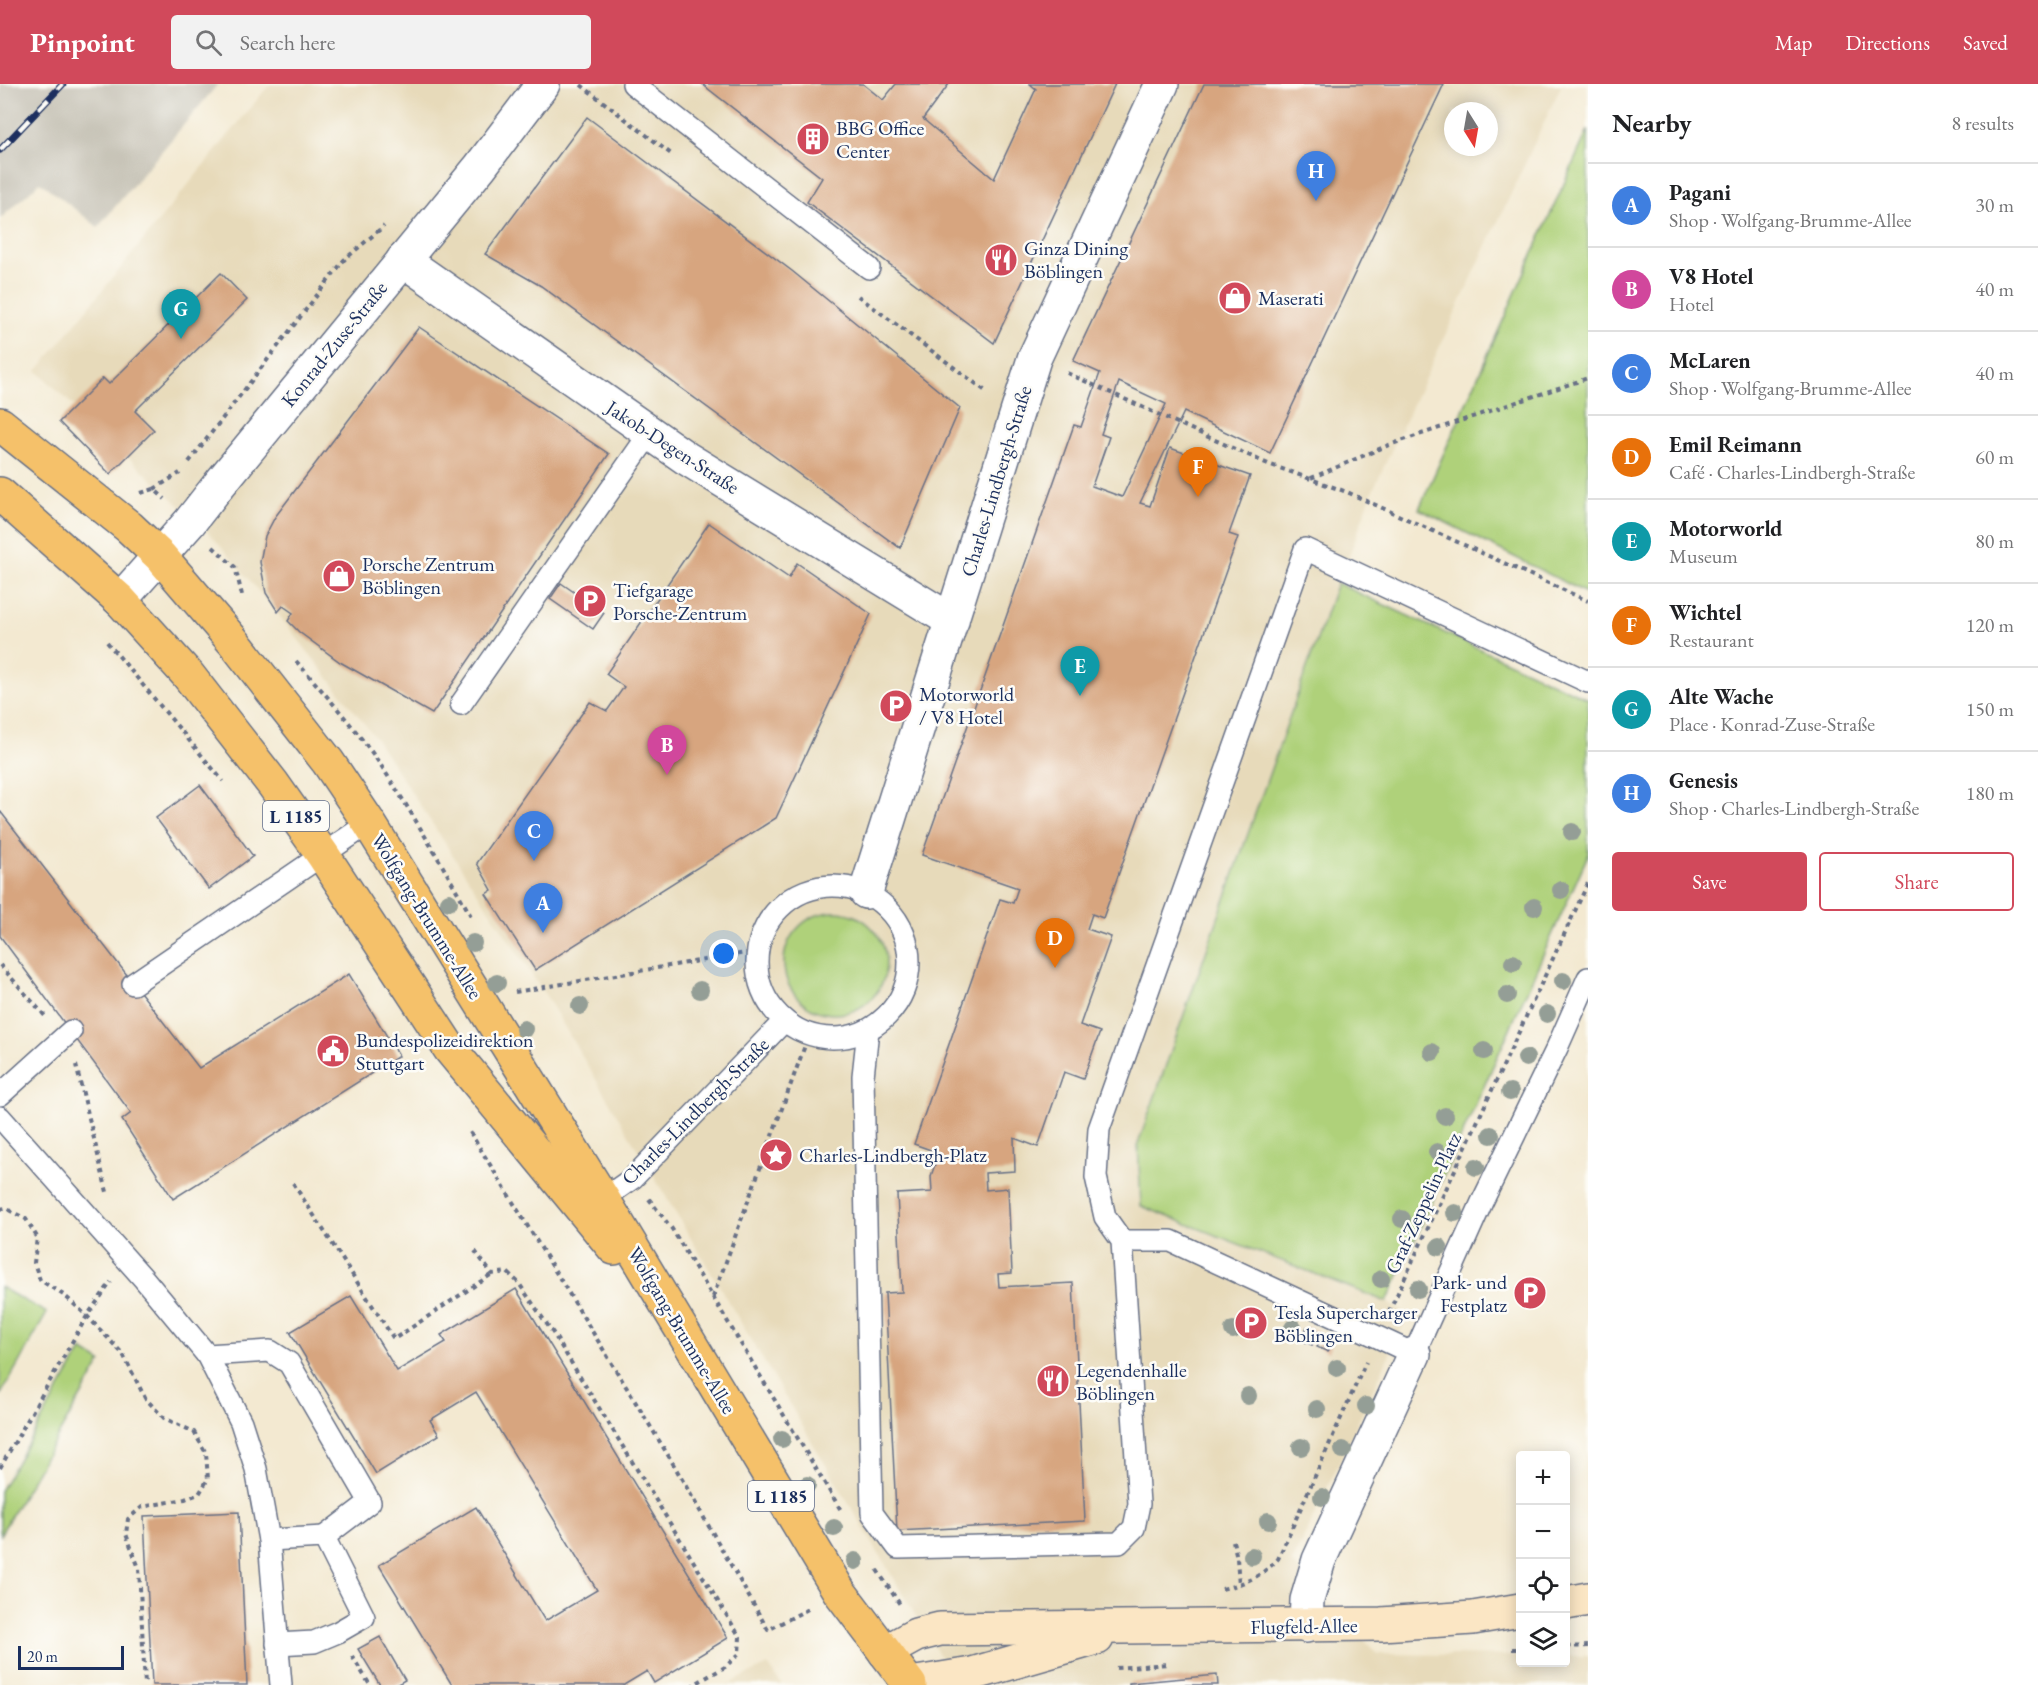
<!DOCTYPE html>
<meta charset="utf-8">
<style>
:root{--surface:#fff;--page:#f2f2f2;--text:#202124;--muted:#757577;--line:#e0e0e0;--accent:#d1495b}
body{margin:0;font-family:"EB Garamond",serif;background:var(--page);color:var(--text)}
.controls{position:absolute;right:18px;bottom:18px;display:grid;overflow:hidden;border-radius:6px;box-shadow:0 3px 15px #0003}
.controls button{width:54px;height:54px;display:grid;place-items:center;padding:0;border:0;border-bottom:2px solid var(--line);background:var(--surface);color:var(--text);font:30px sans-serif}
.compass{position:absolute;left:1444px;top:18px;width:54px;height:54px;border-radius:50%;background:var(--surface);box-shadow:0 3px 15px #0003;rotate:169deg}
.scale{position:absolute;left:18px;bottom:15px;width:106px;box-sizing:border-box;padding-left:6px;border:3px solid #1b2f5e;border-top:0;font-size:16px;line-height:21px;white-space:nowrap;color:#1b2f5e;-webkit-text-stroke:4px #fdfcf7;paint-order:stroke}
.you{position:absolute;left:724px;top:870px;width:21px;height:21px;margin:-15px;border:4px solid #fff;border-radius:50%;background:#1a73e8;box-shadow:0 0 0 9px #1a73e833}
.badge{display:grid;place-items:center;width:39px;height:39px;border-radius:50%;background:var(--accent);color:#fff;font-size:20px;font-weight:700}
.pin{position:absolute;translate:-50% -50px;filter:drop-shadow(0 2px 3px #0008)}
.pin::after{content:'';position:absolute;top:32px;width:21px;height:18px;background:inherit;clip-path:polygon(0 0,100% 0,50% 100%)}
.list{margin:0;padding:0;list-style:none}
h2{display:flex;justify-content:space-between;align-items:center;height:78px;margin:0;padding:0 24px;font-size:26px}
h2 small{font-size:20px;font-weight:400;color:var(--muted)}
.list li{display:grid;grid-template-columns:39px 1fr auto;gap:18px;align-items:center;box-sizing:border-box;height:84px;padding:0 24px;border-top:2px solid var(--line)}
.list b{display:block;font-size:22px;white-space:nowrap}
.list p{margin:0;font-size:20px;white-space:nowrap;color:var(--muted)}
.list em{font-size:20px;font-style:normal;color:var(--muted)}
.actions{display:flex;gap:12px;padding:18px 24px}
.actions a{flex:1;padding:14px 0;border:2px solid var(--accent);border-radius:6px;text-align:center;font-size:21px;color:var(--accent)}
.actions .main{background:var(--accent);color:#fff}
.icon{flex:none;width:33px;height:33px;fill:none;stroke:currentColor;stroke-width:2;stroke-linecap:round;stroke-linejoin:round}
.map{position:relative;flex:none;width:1588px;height:1601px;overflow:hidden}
header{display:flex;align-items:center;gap:36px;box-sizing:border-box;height:84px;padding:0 30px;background:var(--accent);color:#fff}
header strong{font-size:28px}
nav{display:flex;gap:33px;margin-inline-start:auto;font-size:21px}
.search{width:420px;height:54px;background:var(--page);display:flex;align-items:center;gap:15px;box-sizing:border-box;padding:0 21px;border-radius:6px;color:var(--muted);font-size:22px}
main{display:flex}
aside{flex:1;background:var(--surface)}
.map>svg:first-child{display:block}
</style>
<header>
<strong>Pinpoint</strong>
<div class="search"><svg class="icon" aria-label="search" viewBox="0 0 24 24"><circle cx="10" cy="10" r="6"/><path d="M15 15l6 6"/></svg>Search here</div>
<nav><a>Map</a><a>Directions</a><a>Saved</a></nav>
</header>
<main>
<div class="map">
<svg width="1588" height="1601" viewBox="0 0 1588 1601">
<rect width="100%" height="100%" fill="#fdfcf7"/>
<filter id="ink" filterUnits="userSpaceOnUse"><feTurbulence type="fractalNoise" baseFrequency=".0167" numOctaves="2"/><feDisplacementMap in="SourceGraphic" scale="12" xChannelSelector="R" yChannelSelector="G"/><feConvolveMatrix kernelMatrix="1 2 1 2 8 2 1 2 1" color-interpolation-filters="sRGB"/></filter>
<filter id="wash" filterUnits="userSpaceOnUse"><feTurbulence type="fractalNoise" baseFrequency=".008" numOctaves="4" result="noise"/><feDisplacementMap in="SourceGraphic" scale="24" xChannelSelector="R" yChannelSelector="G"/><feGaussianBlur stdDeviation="1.35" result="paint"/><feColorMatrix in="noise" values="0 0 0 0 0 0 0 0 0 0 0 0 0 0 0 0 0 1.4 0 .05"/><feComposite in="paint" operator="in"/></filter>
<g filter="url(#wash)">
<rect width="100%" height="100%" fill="#f3e9d1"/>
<g fill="#e7daba" fill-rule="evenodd">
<path d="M 270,0 L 1562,0 L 1372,408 L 1138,1060 L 1141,1122 L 1387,1218 L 1408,1231 L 1292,1479 L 1378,1570 L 1520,1572 L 1520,1578 L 1566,1578 L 1566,1572 L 1588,1572 L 1588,1601 L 957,1601 L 548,915 L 375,653 L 279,531 L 211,451 L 37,287 ZM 1453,27 L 1489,27 L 1489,63 L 1453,63 Z"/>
<path d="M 768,1581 L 782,1601 L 726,1601 Z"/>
</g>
<path fill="#c8c4b8" d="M 0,0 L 218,0 L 98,143 L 40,98 L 0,135 Z"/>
<g fill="#afd17a" stroke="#65806c" stroke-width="1.5">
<path d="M 1588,46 L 1588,510 L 1419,425 Z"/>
<path d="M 1337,499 L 1588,615 L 1588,771 L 1387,1218 L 1141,1122 L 1138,1060 Z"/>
<circle cx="835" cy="879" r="51"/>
<path d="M 0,1203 L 47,1229 L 0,1312 Z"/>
<path d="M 82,1266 L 101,1278 L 0,1451 L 0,1407 Z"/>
</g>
<g id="blocks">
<g fill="#d7a57f" fill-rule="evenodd">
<path d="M 702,0 L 863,0 L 883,16 L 896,0 L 949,0 L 923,35 L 994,95 L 1036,5 L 1030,0 L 1115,0 L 994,259 L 807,118 L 822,94 Z"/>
<path d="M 1204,0 L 1444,0 L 1270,369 L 1184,328 L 1140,419 L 1150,422 L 1170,364 L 1250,392 L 1229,450 L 1238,453 L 1103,834 L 1092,830 L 1087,845 L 1111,853 L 1080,941 L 1100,948 L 1083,995 L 1064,988 L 1038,1063 L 1014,1054 L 1015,1087 L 985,1089 L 986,1106 L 1008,1104 L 1012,1189 L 998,1190 L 999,1203 L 1073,1199 L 1085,1437 L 897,1447 L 885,1209 L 902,1208 L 897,1110 L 932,1108 L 931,1092 L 939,1069 L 914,1060 L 1000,815 L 1013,819 L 1018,804 L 922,771 L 1074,341 L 1081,343 L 1100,289 L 1073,277 ZM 1119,298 L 1166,320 L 1122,413 L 1092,402 L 1109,353 L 1101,350 Z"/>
<path d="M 587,33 L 792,187 L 960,324 L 900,464 L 541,202 L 485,170 Z"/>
<path d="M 221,189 L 247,216 L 135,327 L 154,346 L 110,390 L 59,338 L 103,294 L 109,300 Z"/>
<path d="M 419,243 L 609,370 L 432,630 L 340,578 L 299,548 L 288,537 L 293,529 L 283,522 L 278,528 L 266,509 L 260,478 L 265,452 L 275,433 Z"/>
<path d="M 709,439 L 789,494 L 797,479 L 871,530 L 776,734 L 535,886 L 486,810 L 492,806 L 477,779 L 590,618 L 607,627 L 624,603 L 606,590 Z"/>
<path d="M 561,499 L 604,529 L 593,545 L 550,515 Z"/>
<path d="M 200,701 L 253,772 L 209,805 L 156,734 Z"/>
<path d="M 0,727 L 199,984 L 349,890 L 399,972 L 173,1115 L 122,1036 L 131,1029 L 0,852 Z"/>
<path d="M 516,1205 L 728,1554 L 654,1599 L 647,1587 L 624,1601 L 452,1601 L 379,1481 L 476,1423 L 545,1537 L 597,1506 L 476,1308 L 430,1336 L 439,1351 L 376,1390 L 290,1248 L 351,1212 L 397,1287 L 446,1258 L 441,1251 Z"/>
<path d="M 1307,1243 L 1318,1247 L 1312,1261 L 1301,1256 Z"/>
<path d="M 1323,1250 L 1333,1255 L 1328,1268 L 1317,1263 Z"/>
<path d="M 239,1428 L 247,1601 L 152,1601 L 144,1432 Z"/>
<path d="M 380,1553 L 405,1596 L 396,1601 L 380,1601 L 358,1565 Z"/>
<path d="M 1217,1591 L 1218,1601 L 1129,1601 L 1129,1599 Z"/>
</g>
</g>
</g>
<g filter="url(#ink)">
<use href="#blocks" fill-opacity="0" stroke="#677086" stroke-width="1.5"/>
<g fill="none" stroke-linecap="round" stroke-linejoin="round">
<g stroke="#677086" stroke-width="24">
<g id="service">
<path d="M 633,0 L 869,184"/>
<path d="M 461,620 L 650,349"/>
<circle cx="833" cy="878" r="76"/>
<path d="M 133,900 L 369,739"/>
<path d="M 868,946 L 863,992 L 872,1429 L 898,1464 L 1119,1459 L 1134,1444 L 1139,1420 L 1122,1157 L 1105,1133 L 1096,1093 L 1099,1045 L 1305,465 L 1588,598"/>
<path d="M 0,1011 L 71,947"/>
<path d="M 0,1033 L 144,1195 L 207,1271 L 241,1338 L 256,1385 L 269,1456 L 281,1601"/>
<path d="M 603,1115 L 633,1094 L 784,937"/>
<path d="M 1122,1157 L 1171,1157 L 1414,1270 L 1482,1118 L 1557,964 L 1588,894"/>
<path d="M 207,1271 L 270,1267 L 289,1279 L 370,1418 L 324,1453"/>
<path d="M 269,1456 L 324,1453 L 364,1533 L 338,1548 L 314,1558 L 277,1560"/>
</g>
</g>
<g stroke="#677086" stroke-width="36">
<g id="minor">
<path d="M 403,176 L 686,374 L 952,537"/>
<path d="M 866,808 L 1034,275 L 1162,0"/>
<path d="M 1306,1542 L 1307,1516 L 1319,1476 L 1414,1270"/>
</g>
</g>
<g stroke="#677086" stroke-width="36">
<path id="tertiary" d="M 120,516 L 189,439 L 218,402 L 480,83 L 543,0"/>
</g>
<g stroke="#677086" stroke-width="36">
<g id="secondary">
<path d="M 1566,1519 L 1588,1515"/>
<path d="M 885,1568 L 916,1551 L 940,1545 L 1381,1540 L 1473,1534 L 1520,1526"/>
<path d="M 910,1600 L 972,1590 L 1097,1554"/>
</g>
</g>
<g stroke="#677086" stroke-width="36">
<g id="primary">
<path d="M 0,340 L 129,443 L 160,472 L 233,557 L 328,678 L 369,739 L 603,1115 L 839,1507 L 910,1601"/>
<path d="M 0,410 L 120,516 L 188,591 L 273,700 L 323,771 L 450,965 L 614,1164"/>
</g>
</g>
<g stroke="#677086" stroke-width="4" stroke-dasharray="4.5 4.5" stroke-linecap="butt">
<path d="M 581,1 L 671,70"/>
<path d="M 858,212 L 987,308"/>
<path d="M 1067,289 L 1268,380 L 1347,408 L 1588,517"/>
<path d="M 189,378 L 344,176 L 384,142"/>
<path d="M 1311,394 L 1389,361 L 1588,294"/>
<path d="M 154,405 L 180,389"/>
<path d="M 141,409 L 154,405 L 165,415"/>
<path d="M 213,463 L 235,483 L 242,511"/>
<path d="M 107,558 L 223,697"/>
<path d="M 296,577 C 326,611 357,646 382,683 C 414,732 443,782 471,832"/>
<path d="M 0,881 L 45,932"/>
<path d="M 515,908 L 757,867"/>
<path d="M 76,981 L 107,1108"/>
<path d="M 470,1048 L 671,1376 L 768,1546 L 808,1525"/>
<path d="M 293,1099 L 394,1255 L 492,1190"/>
<path d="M 649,1115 L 672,1145 L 842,1428"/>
<path d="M 0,1125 L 5,1124 L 26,1135 L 37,1153 L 34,1179 L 40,1196 L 65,1212 L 87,1232 L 123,1270 L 145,1314 L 164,1334 L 194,1348 L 206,1369 L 208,1395 L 199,1410 L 185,1415 L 142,1423 L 128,1435 L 126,1450 L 139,1484 L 145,1601"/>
<path d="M 475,1167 L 492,1190 L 507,1188 L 518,1198 L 553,1249 L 740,1553 L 739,1570 L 725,1583 L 693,1601"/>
<path d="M 713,1213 L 807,956"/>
<path d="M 1389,1228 L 1588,799"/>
<path d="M 0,1384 L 87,1232 L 111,1198"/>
<path d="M 1233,1457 L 1237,1474 L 1239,1501"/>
<path d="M 877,1486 L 901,1522"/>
<path d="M 1222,1505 C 1244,1500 1262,1492 1278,1475 L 1366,1278"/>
<path d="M 1566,1563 L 1588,1562"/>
<path d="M 1512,1565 L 1520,1565"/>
<path d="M 352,1572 L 370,1601"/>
<path d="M 1116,1584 L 1168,1580"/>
</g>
<use href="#service" stroke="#fff" stroke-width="21"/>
<use href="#minor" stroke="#fff" stroke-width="33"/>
<use href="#tertiary" stroke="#fff" stroke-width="33"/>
<use href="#secondary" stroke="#fbe6c4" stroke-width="33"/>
<use href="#primary" stroke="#f5c16b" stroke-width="33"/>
<g stroke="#1b2f5e" stroke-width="7">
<path id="rail" d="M 0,66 L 63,0"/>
</g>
<use href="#rail" stroke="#fdfcf7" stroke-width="4.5" stroke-dasharray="14" stroke-linecap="butt"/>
</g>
<g fill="#949e96">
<circle cx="1572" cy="748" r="9"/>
<circle cx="1561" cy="806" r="9"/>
<circle cx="449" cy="818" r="9"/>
<circle cx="1534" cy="823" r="9"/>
<circle cx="473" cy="859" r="9"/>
<circle cx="1513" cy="879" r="9"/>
<circle cx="1563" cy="897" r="9"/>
<circle cx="497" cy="899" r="9"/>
<circle cx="700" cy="906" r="9"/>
<circle cx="1507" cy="911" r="9"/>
<circle cx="580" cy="922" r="9"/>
<circle cx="1547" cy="930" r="9"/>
<circle cx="524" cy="945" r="9"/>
<circle cx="1484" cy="967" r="9"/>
<circle cx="1432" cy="968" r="9"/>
<circle cx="1526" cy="974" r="9"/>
<circle cx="1510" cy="1008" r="9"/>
<circle cx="1445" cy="1032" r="9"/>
<circle cx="1491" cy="1051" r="9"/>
<circle cx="1437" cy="1068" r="9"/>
<circle cx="1476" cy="1083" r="9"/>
<circle cx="1455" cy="1129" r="9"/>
<circle cx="1402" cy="1135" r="9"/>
<circle cx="1439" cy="1163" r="9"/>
<circle cx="1381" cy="1195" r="9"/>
<circle cx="1418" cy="1205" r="9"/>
<circle cx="1293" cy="1244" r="9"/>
<circle cx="1233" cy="1246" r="9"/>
<circle cx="1337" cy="1284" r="9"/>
<circle cx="1248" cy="1312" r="9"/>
<circle cx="1366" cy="1322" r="9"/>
<circle cx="1317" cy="1325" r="9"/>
<circle cx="782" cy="1355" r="9"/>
<circle cx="1301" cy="1363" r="9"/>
<circle cx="1343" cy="1366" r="9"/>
<circle cx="807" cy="1401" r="9"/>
<circle cx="1322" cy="1413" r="9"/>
<circle cx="1268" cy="1437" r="9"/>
<circle cx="834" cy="1444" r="9"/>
<circle cx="1252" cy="1472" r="9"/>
<circle cx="855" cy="1477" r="9"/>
</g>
</g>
<defs>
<g id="building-disc" transform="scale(1.725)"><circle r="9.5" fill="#d1495b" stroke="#fdfcf7"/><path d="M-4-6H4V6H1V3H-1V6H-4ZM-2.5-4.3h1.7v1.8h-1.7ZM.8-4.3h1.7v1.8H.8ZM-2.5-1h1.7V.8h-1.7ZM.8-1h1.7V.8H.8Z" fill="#fff"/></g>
<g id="restaurant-disc" transform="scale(1.725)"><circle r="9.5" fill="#d1495b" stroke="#fdfcf7"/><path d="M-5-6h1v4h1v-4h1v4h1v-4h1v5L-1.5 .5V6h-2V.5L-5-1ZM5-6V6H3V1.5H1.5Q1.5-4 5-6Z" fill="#fff"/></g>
<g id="shop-disc" transform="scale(1.725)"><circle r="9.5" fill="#d1495b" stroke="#fdfcf7"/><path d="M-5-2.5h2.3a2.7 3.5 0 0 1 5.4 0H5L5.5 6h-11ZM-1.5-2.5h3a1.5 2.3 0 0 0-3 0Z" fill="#fff"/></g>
<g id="parking-disc" transform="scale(1.725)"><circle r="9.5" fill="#d1495b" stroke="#fdfcf7"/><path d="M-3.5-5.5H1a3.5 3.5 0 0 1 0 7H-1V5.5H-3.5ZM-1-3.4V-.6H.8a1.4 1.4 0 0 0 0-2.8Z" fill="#fff"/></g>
<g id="civic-disc" transform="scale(1.725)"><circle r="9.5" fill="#d1495b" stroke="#fdfcf7"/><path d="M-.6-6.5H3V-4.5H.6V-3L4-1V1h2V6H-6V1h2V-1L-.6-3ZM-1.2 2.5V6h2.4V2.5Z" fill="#fff"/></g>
<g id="sight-disc" transform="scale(1.725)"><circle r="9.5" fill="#d1495b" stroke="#fdfcf7"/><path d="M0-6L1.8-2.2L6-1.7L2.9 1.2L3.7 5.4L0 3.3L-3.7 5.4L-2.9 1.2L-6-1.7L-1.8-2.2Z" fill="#fff"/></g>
</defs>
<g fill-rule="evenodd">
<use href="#building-disc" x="813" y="55"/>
<use href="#restaurant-disc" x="1001" y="176"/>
<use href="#shop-disc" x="1235" y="214"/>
<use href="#shop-disc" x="339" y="492"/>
<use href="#parking-disc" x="590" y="517"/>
<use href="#parking-disc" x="896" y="622"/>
<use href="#civic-disc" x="333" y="967"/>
<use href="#sight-disc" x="776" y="1071"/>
<use href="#parking-disc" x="1530" y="1209"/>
<use href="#parking-disc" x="1251" y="1239"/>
<use href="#restaurant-disc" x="1053" y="1297"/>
</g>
<g text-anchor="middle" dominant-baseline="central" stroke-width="5" stroke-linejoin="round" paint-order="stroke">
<g fill="#fdfcf7" stroke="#5f6c8c" stroke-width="1.5">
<rect x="263" y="717" width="66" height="30" rx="4.5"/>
<rect x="748" y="1397" width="66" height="30" rx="4.5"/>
</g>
<g font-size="18" font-weight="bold" fill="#1b2f5e">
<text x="296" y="732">L 1185</text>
<text x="781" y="1412">L 1185</text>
</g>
<g font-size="20" fill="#1b2f5e" stroke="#fdfcf7" text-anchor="start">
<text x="836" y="44">BBG Office<tspan x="836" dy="23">Center</tspan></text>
<text x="1024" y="164">Ginza Dining<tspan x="1024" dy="23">Böblingen</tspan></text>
<text x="1258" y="214">Maserati</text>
<text x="362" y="480">Porsche Zentrum<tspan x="362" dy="23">Böblingen</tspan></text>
<text x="613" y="506">Tiefgarage<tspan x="613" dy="23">Porsche-Zentrum</tspan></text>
<text x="919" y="610">Motorworld<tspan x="919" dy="23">/ V8 Hotel</tspan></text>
<text x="356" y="956">Bundespolizeidirektion<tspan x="356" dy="23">Stuttgart</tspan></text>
<text x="799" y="1071">Charles-Lindbergh-Platz</text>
<text x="1507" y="1198" text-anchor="end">Park- und<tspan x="1507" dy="23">Festplatz</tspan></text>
<text x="1274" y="1228">Tesla Supercharger<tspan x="1274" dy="23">Böblingen</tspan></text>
<text x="1076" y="1286">Legendenhalle<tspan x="1076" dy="23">Böblingen</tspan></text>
</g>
<g font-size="20" fill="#1b2f5e" stroke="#fdfcf7">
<text transform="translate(334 260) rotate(-51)">Konrad-Zuse-Straße</text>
<text transform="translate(673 363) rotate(33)">Jakob-Degen-Straße</text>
<text transform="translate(996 397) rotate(-73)">Charles-Lindbergh-Straße</text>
<text transform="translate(427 832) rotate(58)">Wolfgang-Brumme-Allee</text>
<text transform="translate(695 1027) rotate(-45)">Charles-Lindbergh-Straße</text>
<text transform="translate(1423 1119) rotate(-65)">Graf-Zeppelin-Platz</text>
<text transform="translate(682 1246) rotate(59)">Wolfgang-Brumme-Allee</text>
<text transform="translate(1304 1542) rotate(-1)">Flugfeld-Allee</text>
</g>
</g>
</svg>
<div class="controls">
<button>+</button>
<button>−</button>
<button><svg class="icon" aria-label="locate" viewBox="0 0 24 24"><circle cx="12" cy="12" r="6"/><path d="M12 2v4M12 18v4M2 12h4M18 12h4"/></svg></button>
<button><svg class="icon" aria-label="layers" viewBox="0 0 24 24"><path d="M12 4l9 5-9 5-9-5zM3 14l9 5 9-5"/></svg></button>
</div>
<svg class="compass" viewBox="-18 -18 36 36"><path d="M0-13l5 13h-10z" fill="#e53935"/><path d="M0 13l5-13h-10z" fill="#757577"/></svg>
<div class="scale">20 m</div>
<div class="you"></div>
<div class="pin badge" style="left:543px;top:849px;background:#3f7fe0">A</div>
<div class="pin badge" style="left:667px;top:691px;background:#d1479c">B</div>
<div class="pin badge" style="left:534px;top:777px;background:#3f7fe0">C</div>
<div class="pin badge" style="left:1055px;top:884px;background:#e8710a">D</div>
<div class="pin badge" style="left:1080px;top:612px;background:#0f9aa8">E</div>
<div class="pin badge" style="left:1198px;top:413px;background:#e8710a">F</div>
<div class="pin badge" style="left:181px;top:255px;background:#0f9aa8">G</div>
<div class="pin badge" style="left:1316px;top:117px;background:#3f7fe0">H</div>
</div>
<aside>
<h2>Nearby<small>8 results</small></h2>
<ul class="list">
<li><span class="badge" style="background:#3f7fe0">A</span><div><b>Pagani</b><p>Shop · Wolfgang-Brumme-Allee</p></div><em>30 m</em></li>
<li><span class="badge" style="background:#d1479c">B</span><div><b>V8 Hotel</b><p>Hotel</p></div><em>40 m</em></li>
<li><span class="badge" style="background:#3f7fe0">C</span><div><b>McLaren</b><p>Shop · Wolfgang-Brumme-Allee</p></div><em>40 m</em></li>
<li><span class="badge" style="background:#e8710a">D</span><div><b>Emil Reimann</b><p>Café · Charles-Lindbergh-Straße</p></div><em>60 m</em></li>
<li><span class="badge" style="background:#0f9aa8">E</span><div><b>Motorworld</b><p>Museum</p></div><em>80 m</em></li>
<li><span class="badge" style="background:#e8710a">F</span><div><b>Wichtel</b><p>Restaurant</p></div><em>120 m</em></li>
<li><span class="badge" style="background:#0f9aa8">G</span><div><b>Alte Wache</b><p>Place · Konrad-Zuse-Straße</p></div><em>150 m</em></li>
<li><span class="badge" style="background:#3f7fe0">H</span><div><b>Genesis</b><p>Shop · Charles-Lindbergh-Straße</p></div><em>180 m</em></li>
</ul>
<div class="actions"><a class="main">Save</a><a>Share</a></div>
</aside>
</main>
